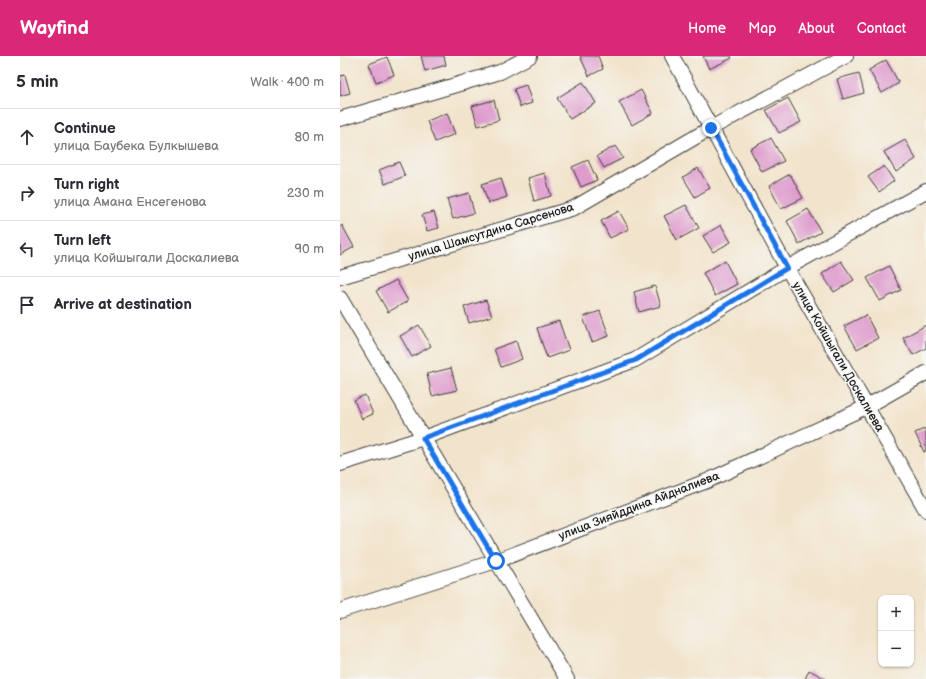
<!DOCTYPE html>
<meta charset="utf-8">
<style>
:root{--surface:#fff;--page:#f2f2f3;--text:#2b2b33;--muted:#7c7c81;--line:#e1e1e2;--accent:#db2777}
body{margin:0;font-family:"Balsamiq Sans",sans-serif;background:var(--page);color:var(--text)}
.controls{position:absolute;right:12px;bottom:12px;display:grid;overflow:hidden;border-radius:8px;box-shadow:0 1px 3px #0004}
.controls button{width:36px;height:36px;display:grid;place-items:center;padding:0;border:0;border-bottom:1px solid var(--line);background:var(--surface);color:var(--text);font:20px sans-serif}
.stop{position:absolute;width:12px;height:12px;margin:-9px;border:3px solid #1a73e8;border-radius:50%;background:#fff}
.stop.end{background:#1a73e8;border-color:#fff;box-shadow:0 1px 4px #0008}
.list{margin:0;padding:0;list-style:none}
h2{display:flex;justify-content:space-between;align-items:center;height:52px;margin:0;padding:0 16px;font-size:17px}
h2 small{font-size:13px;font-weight:400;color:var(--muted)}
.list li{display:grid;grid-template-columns:26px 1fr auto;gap:12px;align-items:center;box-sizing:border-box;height:56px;padding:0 16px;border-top:1px solid var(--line)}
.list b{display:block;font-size:15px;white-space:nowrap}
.list p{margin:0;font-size:13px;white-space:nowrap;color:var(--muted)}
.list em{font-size:13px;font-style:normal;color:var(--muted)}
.icon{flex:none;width:22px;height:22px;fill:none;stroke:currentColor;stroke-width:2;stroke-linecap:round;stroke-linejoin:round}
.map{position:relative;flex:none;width:586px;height:623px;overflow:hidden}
header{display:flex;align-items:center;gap:24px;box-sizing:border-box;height:56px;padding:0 20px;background:var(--accent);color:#fff}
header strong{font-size:19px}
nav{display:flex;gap:22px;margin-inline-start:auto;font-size:14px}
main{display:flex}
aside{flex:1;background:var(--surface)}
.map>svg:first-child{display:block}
</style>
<header>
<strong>Wayfind</strong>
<nav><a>Home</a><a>Map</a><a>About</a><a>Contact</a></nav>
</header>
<main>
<aside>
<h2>5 min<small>Walk · 400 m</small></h2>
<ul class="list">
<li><svg class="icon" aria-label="ahead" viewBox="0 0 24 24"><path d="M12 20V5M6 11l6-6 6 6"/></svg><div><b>Continue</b><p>улица Баубека Булкышева</p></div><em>80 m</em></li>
<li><svg class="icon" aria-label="right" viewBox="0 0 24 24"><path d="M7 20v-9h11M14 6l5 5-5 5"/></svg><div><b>Turn right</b><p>улица Амана Енсегенова</p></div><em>230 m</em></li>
<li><svg class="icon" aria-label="left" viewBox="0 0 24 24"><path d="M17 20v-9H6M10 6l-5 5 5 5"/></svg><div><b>Turn left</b><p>улица Койшыгали Доскалиева</p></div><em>90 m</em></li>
<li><svg class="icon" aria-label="arrive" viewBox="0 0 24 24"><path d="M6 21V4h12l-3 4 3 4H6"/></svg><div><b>Arrive at destination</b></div></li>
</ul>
</aside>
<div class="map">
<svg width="586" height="623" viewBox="0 0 586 623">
<rect width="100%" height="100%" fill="#f6f6f2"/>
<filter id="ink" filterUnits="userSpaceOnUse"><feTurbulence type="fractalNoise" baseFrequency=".025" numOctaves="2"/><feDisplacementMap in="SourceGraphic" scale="8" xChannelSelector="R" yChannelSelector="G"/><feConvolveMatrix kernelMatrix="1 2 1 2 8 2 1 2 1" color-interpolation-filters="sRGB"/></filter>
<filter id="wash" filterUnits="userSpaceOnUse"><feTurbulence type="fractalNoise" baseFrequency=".012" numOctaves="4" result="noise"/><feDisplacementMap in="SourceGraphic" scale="16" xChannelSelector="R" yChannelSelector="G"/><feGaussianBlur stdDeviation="0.9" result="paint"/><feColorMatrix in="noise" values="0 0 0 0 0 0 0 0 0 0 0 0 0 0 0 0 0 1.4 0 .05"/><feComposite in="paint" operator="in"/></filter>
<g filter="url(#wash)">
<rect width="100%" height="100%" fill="#f2e4cc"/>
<g id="blocks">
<g fill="#de9bcd">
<path d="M 81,0 L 104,0 L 106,9 L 85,15 Z"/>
<path d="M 240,0 L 258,0 L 263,13 L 249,20 Z"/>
<path d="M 363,0 L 391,0 L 392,2 L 369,13 Z"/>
<path d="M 47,1 L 54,19 L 36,26 L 29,8 Z"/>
<path d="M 546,4 L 559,27 L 542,37 L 529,14 Z"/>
<path d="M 519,17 L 524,37 L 503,43 L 497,23 Z"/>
<path d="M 5,19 L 10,37 L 0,40 L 0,20 Z"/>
<path d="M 243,26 L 256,47 L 230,63 L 217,42 Z"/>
<path d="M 186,29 L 192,47 L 180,51 L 174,33 Z"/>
<path d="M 301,34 L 313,57 L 292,69 L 279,46 Z"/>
<path d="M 448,42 L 461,66 L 439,77 L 426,54 Z"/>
<path d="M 154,44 L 159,64 L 138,70 L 132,50 Z"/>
<path d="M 107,57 L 115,78 L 95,86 L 87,65 Z"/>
<path d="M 431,82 L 444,105 L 422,116 L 410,93 Z"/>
<path d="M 565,84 L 576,103 L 556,116 L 544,96 Z"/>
<path d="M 275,90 L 283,102 L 264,112 L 257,100 Z"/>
<path d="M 248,104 L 257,124 L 241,131 L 232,111 Z"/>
<path d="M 59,106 L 65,120 L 45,128 L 39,114 Z"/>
<path d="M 544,110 L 554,125 L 539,136 L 528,121 Z"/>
<path d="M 358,112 L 370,132 L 355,141 L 343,121 Z"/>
<path d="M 205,117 L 211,140 L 194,145 L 188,122 Z"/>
<path d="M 450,118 L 463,142 L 441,153 L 429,130 Z"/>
<path d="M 161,122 L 167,141 L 148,147 L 142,128 Z"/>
<path d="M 129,137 L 134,157 L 113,163 L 107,143 Z"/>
<path d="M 346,149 L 359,172 L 337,184 L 324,160 Z"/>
<path d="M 468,153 L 481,176 L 459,188 L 447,165 Z"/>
<path d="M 279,155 L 289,173 L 270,182 L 261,165 Z"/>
<path d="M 94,156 L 99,172 L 87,175 L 82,159 Z"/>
<path d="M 2,169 L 14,191 L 0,199 L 0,171 Z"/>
<path d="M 381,169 L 391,186 L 373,196 L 363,180 Z"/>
<path d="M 385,205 L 397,228 L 375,240 L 363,217 Z"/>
<path d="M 501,205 L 514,224 L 494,236 L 482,218 Z"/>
<path d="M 549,210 L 561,234 L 540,245 L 527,222 Z"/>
<path d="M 56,224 L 68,245 L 48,256 L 36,235 Z"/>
<path d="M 315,230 L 321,250 L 299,256 L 294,236 Z"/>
<path d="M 146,244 L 152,260 L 129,267 L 124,251 Z"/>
<path d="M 260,255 L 269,280 L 252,286 L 243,261 Z"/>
<path d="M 526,259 L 538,282 L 517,293 L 504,270 Z"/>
<path d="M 219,265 L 229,294 L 207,302 L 197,272 Z"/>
<path d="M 79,269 L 91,290 L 72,301 L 60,280 Z"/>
<path d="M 586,269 L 586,292 L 573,299 L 563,282 Z"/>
<path d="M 176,285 L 182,303 L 161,311 L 154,293 Z"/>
<path d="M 111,312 L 117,334 L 92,340 L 87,318 Z"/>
<path d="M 25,339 L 33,358 L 22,363 L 14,344 Z"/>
<path d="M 586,372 L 586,395 L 584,396 L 575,377 Z"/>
<path d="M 469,614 L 486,623 L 465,623 Z"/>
</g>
</g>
</g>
<g filter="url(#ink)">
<use href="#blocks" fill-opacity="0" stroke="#3c3a36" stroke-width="1"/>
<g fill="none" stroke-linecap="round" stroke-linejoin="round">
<g stroke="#3c3a36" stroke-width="16">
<g id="minor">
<path d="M 332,0 L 447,212 L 586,454"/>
<path d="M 0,63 L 160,16 L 190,0"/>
<path d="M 0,221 L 234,152 L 371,72 L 506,0"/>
<path d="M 0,242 L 227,623"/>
<path d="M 0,408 L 83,382 L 295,304 L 447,212 L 586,135"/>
<path d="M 0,555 L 156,505 L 367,425 L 526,351 L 586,317"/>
</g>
</g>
<use href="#minor" stroke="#fff" stroke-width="14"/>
</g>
</g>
<g fill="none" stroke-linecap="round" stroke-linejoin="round" filter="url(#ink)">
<path stroke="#1a73e8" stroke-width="5" d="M 156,505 L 83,382 L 296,304 L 447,212 L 371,72"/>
</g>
<g text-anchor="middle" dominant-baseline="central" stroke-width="3" stroke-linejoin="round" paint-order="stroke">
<g font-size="12" fill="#1c1c1c" stroke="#f6f6f2">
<text transform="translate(151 176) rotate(-17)">улица Шамсутдина Сарсенова</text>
<text transform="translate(498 301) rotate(60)">улица Койшыгали Доскалиева</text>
<text transform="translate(299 450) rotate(-21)">улица Зияйддина Айдналиева</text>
</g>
</g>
</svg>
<div class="controls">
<button>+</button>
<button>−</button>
</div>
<div class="stop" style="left:156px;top:505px"></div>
<div class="stop end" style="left:371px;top:72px"></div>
</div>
</main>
